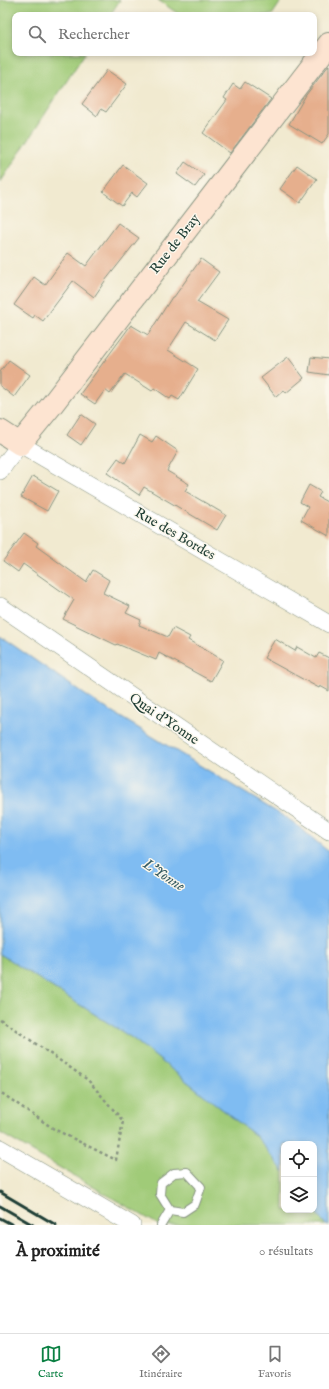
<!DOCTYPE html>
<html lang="fr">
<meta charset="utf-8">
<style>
:root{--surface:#fff;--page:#f6f6f6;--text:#222;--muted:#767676;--line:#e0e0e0;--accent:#0b8043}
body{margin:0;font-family:"IM FELL English",serif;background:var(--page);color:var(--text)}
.controls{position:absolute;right:12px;bottom:12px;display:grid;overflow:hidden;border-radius:8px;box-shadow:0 2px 6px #0003}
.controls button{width:36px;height:36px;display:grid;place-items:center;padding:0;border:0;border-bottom:1px solid var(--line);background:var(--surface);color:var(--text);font:20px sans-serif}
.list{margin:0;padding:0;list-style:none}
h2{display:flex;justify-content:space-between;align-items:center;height:52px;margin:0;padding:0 16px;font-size:17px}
h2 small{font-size:13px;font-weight:400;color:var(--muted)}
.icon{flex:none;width:22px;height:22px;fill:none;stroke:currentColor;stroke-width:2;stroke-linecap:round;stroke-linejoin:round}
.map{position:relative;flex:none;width:329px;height:1225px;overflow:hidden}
.search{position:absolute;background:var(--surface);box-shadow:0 2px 6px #0003;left:12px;right:12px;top:12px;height:44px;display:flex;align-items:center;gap:10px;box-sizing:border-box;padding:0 14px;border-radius:8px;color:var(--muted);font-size:15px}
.sheet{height:108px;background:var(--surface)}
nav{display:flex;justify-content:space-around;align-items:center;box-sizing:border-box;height:56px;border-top:1px solid var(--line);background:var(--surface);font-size:11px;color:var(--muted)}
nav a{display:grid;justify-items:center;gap:2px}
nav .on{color:var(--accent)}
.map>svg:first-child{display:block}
</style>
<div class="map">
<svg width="329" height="1225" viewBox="0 0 329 1225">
<rect width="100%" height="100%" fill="#fbf7ec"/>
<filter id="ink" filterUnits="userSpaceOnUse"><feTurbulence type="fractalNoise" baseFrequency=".025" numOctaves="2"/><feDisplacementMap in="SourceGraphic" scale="8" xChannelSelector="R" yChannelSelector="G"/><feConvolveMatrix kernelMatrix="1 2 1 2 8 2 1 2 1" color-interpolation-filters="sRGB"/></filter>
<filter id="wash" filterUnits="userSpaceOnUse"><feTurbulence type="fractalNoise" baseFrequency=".012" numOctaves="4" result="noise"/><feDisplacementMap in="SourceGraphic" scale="16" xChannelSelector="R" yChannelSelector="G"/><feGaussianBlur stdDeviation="0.9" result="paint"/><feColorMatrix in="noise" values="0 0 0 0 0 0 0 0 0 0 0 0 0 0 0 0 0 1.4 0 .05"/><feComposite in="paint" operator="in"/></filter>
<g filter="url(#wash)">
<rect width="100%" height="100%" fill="#f1ead0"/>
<g fill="#a0cb78" stroke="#608456">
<path d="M 0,0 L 120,0 L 110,15 L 15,15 L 15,53 L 85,53 L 0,183 Z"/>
<path d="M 158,0 L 282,0 L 272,15 L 180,15 Z"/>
<path d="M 0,954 L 132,1038 L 256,1136 L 284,1172 L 284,1210 L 314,1210 L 326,1225 L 159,1225 L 0,1133 Z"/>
</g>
<path fill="#7fbcf2" stroke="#4f7c93" d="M 0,636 L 94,701 L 293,822 L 329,852 L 329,1225 L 326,1225 L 314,1210 L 314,1144 L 284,1144 L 284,1172 L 256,1136 L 132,1038 L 0,954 Z"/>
<g id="blocks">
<g fill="#e6af8d">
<path d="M 329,65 L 329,134 L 322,144 L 289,124 L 306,95 Z"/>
<path d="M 107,70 L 127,84 L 106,112 L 101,109 L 97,116 L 82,104 Z"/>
<path d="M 245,82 L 271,99 L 230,153 L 203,133 L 227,100 L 224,98 L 233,84 L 240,89 Z"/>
<path d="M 185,162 L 204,175 L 195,187 L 177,174 Z"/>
<path d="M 123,165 L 148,183 L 137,197 L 132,193 L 122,206 L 103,192 Z"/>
<path d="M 297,165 L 317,179 L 300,203 L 280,189 Z"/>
<path d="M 118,223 L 139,238 L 105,281 L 94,297 L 73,281 L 43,321 L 35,315 L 33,318 L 14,305 L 34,277 L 45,285 L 68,253 L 86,266 Z"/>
<path d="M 201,259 L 219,272 L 197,302 L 228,320 L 215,340 L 186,322 L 168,350 L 198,369 L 179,400 L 172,396 L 170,399 L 154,388 L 152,391 L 125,374 L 110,394 L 105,390 L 95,404 L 80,394 L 131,325 L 148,335 L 172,297 L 174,297 Z"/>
<path d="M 288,357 L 304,378 L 286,393 L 284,390 L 276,397 L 261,378 Z"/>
<path d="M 311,357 L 329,359 L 329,375 L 309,372 Z"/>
<path d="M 9,360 L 30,375 L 14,397 L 0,386 L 0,372 Z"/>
<path d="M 81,414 L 95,424 L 81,445 L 67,435 Z"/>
<path d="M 140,435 L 152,442 L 156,436 L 178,451 L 167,471 L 189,484 L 185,491 L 226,515 L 217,530 L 144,487 L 139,495 L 107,473 L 118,458 L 125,463 Z"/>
<path d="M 33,476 L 58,491 L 47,511 L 21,497 Z"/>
<path d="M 309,485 L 321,492 L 318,497 L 329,503 L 329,536 L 301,520 L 308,507 L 300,502 Z"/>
<path d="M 24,533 L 38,543 L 36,546 L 86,582 L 93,570 L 109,580 L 103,593 L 130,606 L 126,613 L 141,620 L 139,625 L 168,637 L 173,628 L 190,637 L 188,640 L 223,660 L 211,681 L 159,653 L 156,660 L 117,644 L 116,645 L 63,619 L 74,600 L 23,564 L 18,572 L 3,561 Z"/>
<path d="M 275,639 L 295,651 L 297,647 L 316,658 L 319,653 L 329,658 L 329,691 L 320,686 L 319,688 L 264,658 Z"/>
</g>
</g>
</g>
<g filter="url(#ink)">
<use href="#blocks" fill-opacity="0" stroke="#889482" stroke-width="1"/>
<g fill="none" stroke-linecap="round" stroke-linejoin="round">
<g stroke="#889482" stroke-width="10">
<g id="lane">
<path d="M 187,1172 L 201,1187 L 195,1204 L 183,1212 L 170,1210 L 160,1194 L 161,1183 L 174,1173 Z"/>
<path d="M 161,1225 L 170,1210"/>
</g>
</g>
<g stroke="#889482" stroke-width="18">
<g id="street">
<path d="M 0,471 L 20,444 L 329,624"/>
<path d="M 0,606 L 329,831"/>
<path d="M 0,1148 L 132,1225"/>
</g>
</g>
<g stroke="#889482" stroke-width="24">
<path id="secondary" d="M 0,431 L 20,444 L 51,406 L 329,44"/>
</g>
<g stroke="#889482" stroke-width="2.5" stroke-dasharray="3 3" stroke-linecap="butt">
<path d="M 0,975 L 1,974"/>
<path d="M 0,1019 L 88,1080 L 123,1121 L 116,1160 L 54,1129 L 0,1092"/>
</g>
<use href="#lane" stroke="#fff" stroke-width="8"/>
<use href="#street" stroke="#fff" stroke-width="17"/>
<use href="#secondary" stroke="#fde4d1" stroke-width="22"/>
<g stroke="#1f3d34" stroke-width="3">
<path d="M 0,1192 L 56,1225"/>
<path d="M 0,1206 L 33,1225"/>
<path d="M 0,1218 L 13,1225"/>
</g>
</g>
</g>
<g text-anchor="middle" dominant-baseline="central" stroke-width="3" stroke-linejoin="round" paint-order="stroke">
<g font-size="14" fill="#1f3d34" stroke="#fbf7ec">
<text transform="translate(175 244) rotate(-52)">Rue de Bray</text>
<text transform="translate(175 534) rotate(30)">Rue des Bordes</text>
<text transform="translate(164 719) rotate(34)">Quai d'Yonne</text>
</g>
<g font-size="15" font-style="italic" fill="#375d64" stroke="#fbf7ec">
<text transform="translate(164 875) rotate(33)">L'Yonne</text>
</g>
</g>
</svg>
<div class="controls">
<button><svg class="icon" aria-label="locate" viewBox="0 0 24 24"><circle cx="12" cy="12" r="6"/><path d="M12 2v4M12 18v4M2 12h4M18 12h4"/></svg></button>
<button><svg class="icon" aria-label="layers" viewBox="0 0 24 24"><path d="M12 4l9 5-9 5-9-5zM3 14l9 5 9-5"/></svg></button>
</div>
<div class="search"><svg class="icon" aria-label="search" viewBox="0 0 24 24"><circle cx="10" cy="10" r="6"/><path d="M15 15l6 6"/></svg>Rechercher</div>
</div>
<section class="sheet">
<h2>À proximité<small>0 résultats</small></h2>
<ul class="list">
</ul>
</section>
<nav>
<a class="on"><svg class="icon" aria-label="map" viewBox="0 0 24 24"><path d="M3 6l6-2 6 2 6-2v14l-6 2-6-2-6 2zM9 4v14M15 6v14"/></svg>Carte</a>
<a><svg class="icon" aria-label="directions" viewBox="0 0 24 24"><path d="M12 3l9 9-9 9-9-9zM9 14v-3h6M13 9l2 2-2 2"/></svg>Itinéraire</a>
<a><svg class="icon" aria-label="saved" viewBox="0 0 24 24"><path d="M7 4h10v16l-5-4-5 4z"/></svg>Favoris</a>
</nav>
